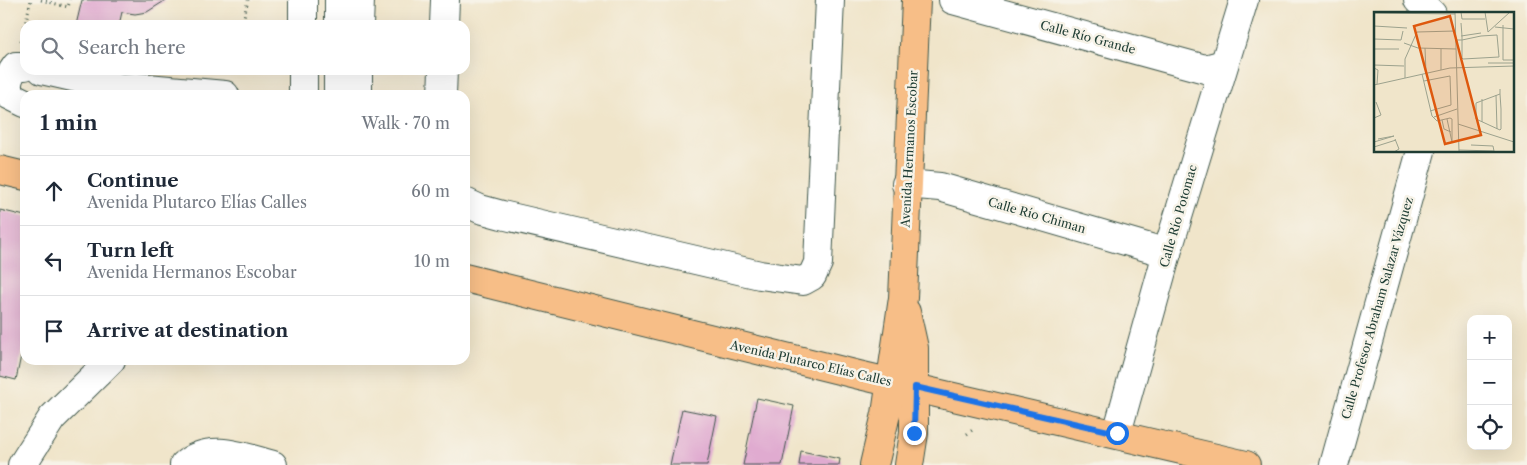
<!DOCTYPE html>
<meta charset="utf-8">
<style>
:root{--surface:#fff;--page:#f6f6f7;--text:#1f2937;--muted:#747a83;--line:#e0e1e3}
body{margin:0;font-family:"Libre Caslon Text",serif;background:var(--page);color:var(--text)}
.controls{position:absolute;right:15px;bottom:15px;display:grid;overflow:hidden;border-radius:10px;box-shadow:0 5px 20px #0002}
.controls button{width:45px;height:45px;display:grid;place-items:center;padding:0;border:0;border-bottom:1px solid var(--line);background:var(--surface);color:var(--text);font:25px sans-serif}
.stop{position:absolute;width:15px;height:15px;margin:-11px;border:4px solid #1a73e8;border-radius:50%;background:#fff}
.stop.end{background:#1a73e8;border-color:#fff;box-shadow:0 1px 5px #0008}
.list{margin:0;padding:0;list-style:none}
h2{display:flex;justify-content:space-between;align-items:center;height:65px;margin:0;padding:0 20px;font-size:21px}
h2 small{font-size:16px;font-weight:400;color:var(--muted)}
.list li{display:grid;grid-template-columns:32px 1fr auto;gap:15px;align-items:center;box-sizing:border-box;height:70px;padding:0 20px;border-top:1px solid var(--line)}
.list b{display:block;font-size:19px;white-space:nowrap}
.list p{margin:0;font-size:16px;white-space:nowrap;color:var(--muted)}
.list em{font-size:16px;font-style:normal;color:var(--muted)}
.icon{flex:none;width:28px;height:28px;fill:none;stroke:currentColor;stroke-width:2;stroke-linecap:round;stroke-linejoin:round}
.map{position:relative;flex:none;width:1527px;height:465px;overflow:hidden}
.search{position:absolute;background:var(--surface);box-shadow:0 5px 20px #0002;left:20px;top:20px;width:450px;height:55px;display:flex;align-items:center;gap:12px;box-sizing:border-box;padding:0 18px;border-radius:15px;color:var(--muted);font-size:19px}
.panel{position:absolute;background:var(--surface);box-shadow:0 5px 20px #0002;left:20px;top:90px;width:450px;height:275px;border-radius:15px}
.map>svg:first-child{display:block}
</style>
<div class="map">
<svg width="1527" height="465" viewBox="0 0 1527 465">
<rect width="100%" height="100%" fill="#f7f3e8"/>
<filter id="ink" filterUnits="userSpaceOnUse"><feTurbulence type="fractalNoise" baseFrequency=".02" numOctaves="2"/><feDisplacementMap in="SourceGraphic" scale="10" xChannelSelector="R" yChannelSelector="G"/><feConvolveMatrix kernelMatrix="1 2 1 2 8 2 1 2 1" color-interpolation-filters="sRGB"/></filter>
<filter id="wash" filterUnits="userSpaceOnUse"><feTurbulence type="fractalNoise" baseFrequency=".0096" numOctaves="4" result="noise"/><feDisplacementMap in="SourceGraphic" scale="20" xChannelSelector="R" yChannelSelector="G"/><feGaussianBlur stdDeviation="1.12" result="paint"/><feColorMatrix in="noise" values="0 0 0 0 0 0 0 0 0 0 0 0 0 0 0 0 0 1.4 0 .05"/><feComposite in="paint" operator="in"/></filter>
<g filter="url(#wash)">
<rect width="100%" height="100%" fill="#f0e5ca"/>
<g id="blocks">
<g fill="#e0abd0">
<path d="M 82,0 L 166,0 L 147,12 L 135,14 L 122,12 L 119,25 L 76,25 Z"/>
<path d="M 0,210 L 25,216 L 25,336 L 16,380 L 0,376 Z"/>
<path d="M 757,398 L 794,406 L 782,465 L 743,465 Z"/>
<path d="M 682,409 L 717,416 L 707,465 L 670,465 Z"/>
<path d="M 801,451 L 840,459 L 839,465 L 799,465 Z"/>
</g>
</g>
</g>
<g filter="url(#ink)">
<use href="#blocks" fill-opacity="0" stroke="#3e564a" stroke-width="1"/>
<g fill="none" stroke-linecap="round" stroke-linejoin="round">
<g stroke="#3e564a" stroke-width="30">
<g id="minor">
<path d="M 953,0 L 1205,69 L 1224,64"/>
<path d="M 1418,0 L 1432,14"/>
<path d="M 303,25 L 303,0"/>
<path d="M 339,25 L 339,0"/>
<path d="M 359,25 L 360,0"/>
<path d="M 444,25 L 445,0"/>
<path d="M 25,66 L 16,66 C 9,75 6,83 9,95 L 25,103"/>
<path d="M 42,70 L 121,88 L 136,87 L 225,95"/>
<path d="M 303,70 L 303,95"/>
<path d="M 338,95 L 338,70"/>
<path d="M 358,95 L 358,70"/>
<path d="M 442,95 L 443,70"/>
<path d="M 906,184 L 940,187 L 1167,253"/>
<path d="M 465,202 L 480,209 L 502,215 L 760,275 L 803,281 L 812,276 L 818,263 L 830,0"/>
<path d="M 1117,433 L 1167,253 L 1244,0"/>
<path d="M 22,465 L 52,418 L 111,360"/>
<path d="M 184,465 C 210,442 243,457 273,465"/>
<path d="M 1334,465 L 1421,151"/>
</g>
</g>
<g stroke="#3e564a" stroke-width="30">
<g id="major">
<path d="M 0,170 L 25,176"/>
<path d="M 465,278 L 859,375 L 1246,465"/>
<path d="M 906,312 L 914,348 L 914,433 L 909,465"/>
<path d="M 874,465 L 886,414 L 903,298 L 916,0"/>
</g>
</g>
<g stroke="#3e564a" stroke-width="3" stroke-dasharray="1 4" stroke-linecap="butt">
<path d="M 41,0 L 68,7 L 70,0"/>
<path d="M 242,25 L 248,0"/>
<path d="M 21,41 L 31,0"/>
<path d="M 967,434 L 974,429"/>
</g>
<use href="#minor" stroke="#fff" stroke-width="28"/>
<use href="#major" stroke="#f7be87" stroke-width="28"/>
</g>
</g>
<g fill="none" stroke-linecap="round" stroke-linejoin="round" filter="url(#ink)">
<path stroke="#1a73e8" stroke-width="6" d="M 914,433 L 915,387 L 1117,433"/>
</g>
<g text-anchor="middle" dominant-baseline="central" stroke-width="5" stroke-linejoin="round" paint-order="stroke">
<g font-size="12" fill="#1f3d34" stroke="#f7f3e8">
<text transform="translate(1088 37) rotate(15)">Calle Río Grande</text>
<text transform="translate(909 149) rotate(-87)">Avenida Hermanos Escobar</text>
<text transform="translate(1037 215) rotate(16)">Calle Río Chiman</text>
<text transform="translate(1178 216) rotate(-74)">Calle Río Potomac</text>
<text transform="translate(1377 308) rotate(-74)">Calle Profesor Abraham Salazar Vázquez</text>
<text transform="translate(811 363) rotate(13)">Avenida Plutarco Elías Calles</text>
</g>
</g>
<g transform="translate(1374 12)">
<rect width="140" height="140" fill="#f0e5ca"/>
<path fill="none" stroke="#9ca28e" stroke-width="1" d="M 81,0 L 85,140M 87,0 L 88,7 L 111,7M 111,0 L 114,20 L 136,0M 0,1 L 81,2M 129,13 L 129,48 L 140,48M 0,14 L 33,16M 121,15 L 140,17M 87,24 L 107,21M 0,27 L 27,28 L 29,19M 82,28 L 88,28 L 107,24 L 123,23 L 125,45 L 89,47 L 88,46 L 88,24 L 87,11M 30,31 L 44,36 L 82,37M 51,36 L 52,61M 0,37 L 25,37M 67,37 L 67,58M 114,51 L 140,51M 0,53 L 30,54M 0,56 L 4,58 L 3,72M 48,62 L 58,104 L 63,109 L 76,106 L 78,107 L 78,130 L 73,107M 31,66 L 31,47 L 43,20 L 81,19M 50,69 L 76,64 L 77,93 L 56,99M 0,73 L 76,56 L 140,54M 126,77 L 126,82 L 127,97 L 127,117 L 126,118 L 102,107 L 102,91 L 126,82M 122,83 L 123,117M 108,87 L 108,110M 140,103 L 140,120M 60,105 L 83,97M 0,106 L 7,103 L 2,90M 68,108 L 70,117 L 77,120M 84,112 L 140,130M 4,127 L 20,124M 0,130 L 20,124M 0,135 L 22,128M 85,138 L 120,139 L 119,134 L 97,133M 20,140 L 25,137 L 21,127"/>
<path fill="#de580e" fill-opacity="0.15" stroke="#de580e" stroke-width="2.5" d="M 76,4 L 107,123 L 71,132 L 40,14 Z"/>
<rect width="140" height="140" fill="none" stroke="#1f3d34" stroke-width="2.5"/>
</g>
</svg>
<div class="controls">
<button>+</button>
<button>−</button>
<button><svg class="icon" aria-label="locate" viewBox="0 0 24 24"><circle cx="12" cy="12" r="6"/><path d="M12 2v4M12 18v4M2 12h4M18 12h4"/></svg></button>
</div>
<div class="stop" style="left:1117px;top:433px"></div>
<div class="stop end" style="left:914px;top:433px"></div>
<div class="search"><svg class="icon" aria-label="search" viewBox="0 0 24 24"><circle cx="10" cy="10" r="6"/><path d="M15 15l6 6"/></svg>Search here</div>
<section class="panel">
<h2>1 min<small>Walk · 70 m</small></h2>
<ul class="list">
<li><svg class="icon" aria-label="ahead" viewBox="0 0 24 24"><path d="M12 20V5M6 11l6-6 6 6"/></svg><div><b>Continue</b><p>Avenida Plutarco Elías Calles</p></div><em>60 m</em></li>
<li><svg class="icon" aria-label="left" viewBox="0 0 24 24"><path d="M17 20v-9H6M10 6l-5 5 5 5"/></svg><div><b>Turn left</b><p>Avenida Hermanos Escobar</p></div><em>10 m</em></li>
<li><svg class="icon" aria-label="arrive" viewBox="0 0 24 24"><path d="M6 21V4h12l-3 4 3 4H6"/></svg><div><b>Arrive at destination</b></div></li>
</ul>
</section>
</div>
